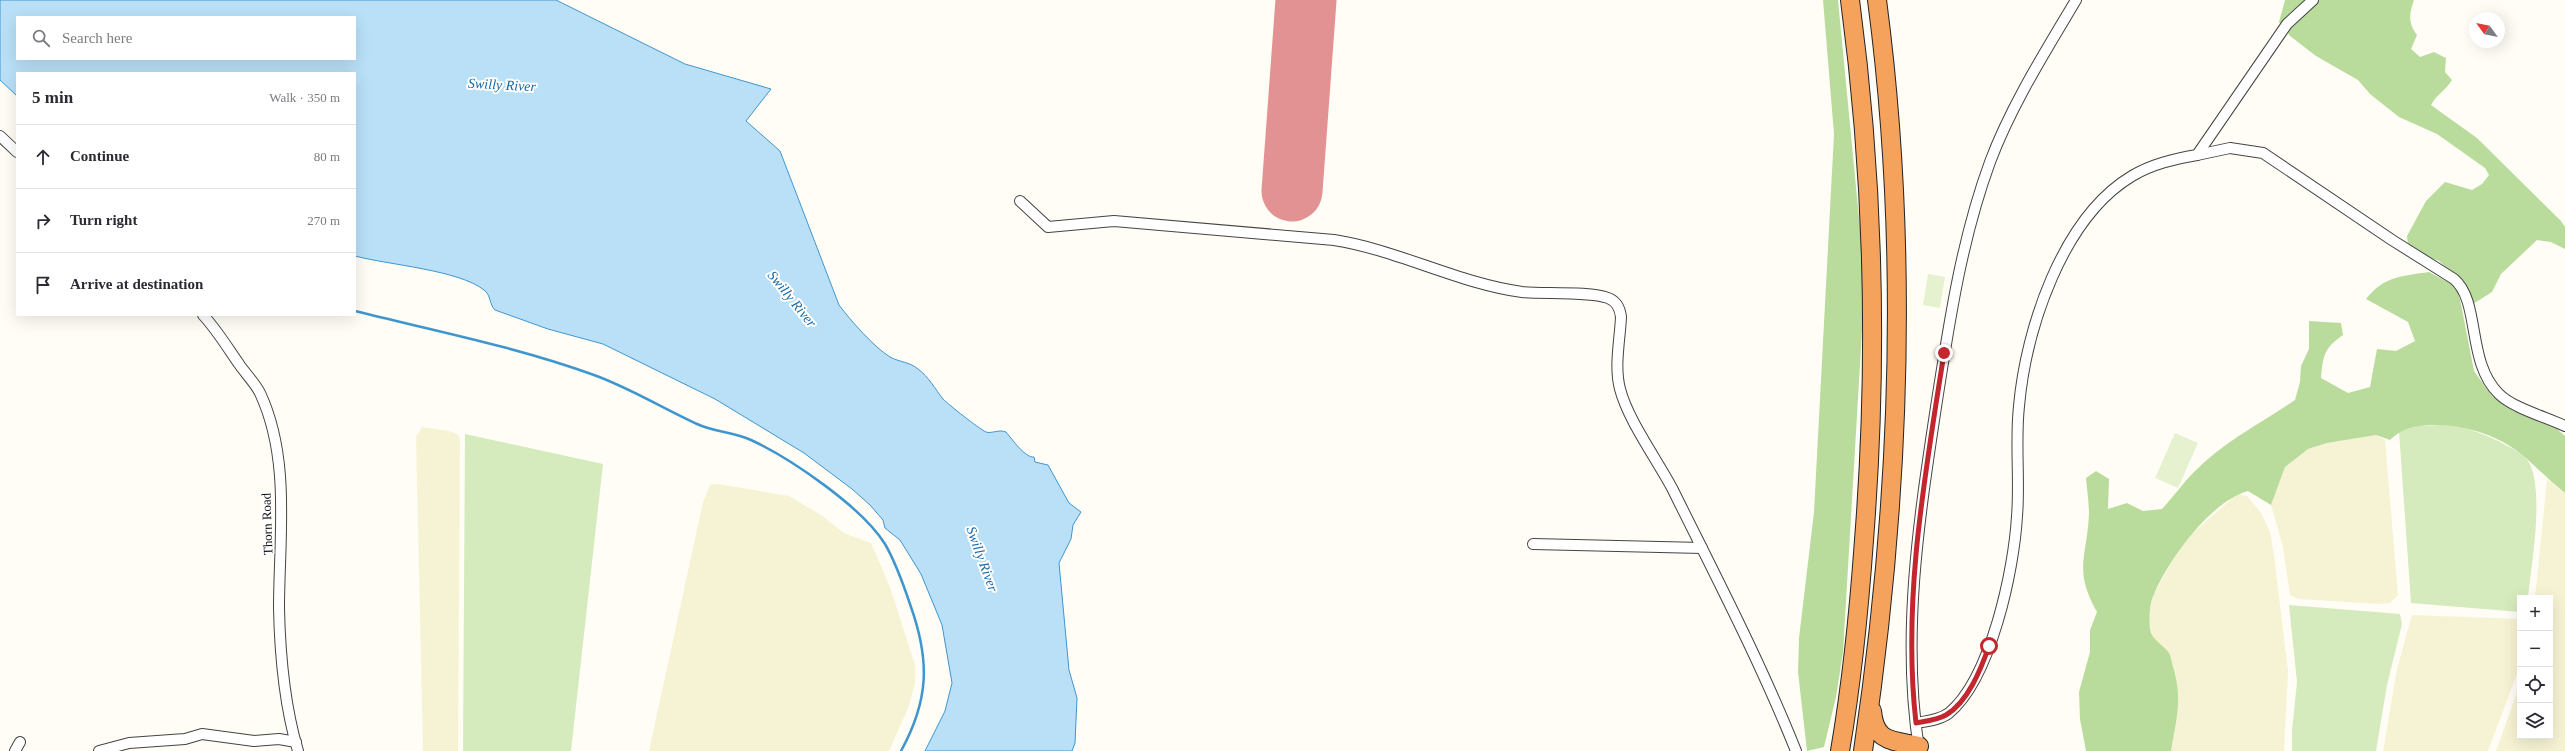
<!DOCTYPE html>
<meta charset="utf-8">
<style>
:root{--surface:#fff;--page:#f2f2f3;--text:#2b2b33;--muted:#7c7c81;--line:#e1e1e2}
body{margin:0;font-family:"Times New Roman",serif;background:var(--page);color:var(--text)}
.controls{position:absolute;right:12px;bottom:12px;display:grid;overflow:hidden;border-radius:0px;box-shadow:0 4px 16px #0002}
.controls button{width:36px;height:36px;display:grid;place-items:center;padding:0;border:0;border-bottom:1px solid var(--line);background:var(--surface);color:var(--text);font:20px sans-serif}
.compass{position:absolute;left:2469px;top:12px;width:36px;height:36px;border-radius:50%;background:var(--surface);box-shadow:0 4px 16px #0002;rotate:303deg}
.stop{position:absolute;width:12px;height:12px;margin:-9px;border:3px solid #c4262e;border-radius:50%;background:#fff}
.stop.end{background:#c4262e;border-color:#fff;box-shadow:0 1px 4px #0008}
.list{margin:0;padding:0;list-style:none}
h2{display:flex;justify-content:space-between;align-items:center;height:52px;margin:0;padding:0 16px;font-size:17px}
h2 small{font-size:13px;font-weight:400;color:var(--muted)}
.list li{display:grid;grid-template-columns:26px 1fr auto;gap:12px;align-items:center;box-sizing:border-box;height:64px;padding:0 16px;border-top:1px solid var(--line)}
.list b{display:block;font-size:15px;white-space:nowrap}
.list em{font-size:13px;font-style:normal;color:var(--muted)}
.icon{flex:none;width:22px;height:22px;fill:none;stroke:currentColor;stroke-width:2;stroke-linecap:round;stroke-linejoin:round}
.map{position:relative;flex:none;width:2565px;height:751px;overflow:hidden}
.search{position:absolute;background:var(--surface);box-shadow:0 4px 16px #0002;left:16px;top:16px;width:340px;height:44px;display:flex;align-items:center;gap:10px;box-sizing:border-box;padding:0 14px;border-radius:0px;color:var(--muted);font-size:15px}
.panel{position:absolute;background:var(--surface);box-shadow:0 4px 16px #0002;left:16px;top:72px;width:340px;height:244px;border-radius:0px}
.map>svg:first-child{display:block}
</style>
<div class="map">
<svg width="2565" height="751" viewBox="0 0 2565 751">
<rect width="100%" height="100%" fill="#fffdf5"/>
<g fill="#f6f3d4">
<path d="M 422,427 L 449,431 L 457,434 L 460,438 L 458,751 L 423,751 L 416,437 Z"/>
<path d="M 2376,435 L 2385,440 L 2398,595 L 2390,603 L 2379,604 L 2299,599 L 2290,595 L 2283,547 L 2271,505 L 2285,467 L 2308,449 L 2327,443 Z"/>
<path d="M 2547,479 L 2565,493 L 2565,751 L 2496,751 L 2520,684 L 2520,736 L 2550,736 L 2550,598 L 2535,598 Z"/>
<path d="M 718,484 L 789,496 L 821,515 L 844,533 L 871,543 L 890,587 L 915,665 L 915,683 L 909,706 L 889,751 L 649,751 L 703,502 L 710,485 Z"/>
<path d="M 2237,494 L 2247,496 L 2261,513 L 2270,532 L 2274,555 L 2288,671 L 2284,751 L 2171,751 L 2173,738 L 2150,632 L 2149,616 L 2153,595 L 2184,541 Z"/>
<path d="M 2412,615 L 2520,619 L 2520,666 L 2488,751 L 2383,751 L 2397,669 Z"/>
</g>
<g fill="#d5ebbd">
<path d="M 2444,425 C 2464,427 2480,432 2498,441 C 2507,446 2518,450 2525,457 C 2547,479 2531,567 2528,598 L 2520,598 L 2520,612 L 2411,603 L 2399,431 L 2417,426 Z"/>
<path d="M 465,434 L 603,464 L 571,751 L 463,751 Z"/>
<path d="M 2289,605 L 2400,614 L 2402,624 L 2387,685 L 2376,751 L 2292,751 L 2292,730 L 2297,682 Z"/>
</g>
<g fill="#b9dc9c">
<path d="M 1823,0 L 1838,0 L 1865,280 L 1843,652 L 1836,697 L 1824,747 L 1807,751 L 1798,672 L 1799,638 L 1814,512 L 1834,134 Z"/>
<path d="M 2285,0 L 2414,0 C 2409,14 2408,23 2417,35 L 2411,49 L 2420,57 L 2434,52 L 2446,58 L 2445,72 L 2452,80 C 2446,90 2436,95 2431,105 L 2477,138 L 2561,221 L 2565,227 L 2565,249 L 2551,242 L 2537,240 L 2501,274 L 2492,292 L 2473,304 L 2467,286 L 2439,261 L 2415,252 L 2408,245 L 2407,236 L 2426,201 L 2445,182 L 2472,190 L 2482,184 L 2489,175 L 2485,168 L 2437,134 L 2399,117 L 2370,94 L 2358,80 L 2316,56 L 2290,36 L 2279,22 Z"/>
<path d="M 2429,272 L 2455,286 L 2460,299 L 2474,371 L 2492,396 L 2513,411 L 2557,429 L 2565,436 L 2565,493 C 2551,482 2539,470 2526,458 C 2502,436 2464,424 2431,425 C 2414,426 2402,428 2390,440 L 2376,435 L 2327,443 L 2308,449 L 2285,467 L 2271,505 L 2248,491 C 2211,501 2169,559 2154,594 C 2149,605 2149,618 2150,630 C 2151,638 2164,646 2169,653 C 2171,657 2172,663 2173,667 C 2183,699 2176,720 2171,751 L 2086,751 L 2080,719 L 2079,692 L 2090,652 L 2090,630 L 2097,612 C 2073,569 2087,558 2089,514 C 2089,502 2087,490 2086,478 L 2096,471 L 2109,479 L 2108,509 L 2127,503 L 2143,511 L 2162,509 C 2173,497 2183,483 2194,472 C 2223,442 2261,423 2295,400 L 2300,382 L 2301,366 L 2309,349 L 2309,321 L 2341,323 L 2343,335 C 2324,348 2323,356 2321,378 L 2348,393 L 2370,387 L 2377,349 L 2396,351 L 2415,341 L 2408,322 L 2366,299 C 2384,276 2402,276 2429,272 Z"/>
</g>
<g fill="#e6f2cf">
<path d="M 1928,274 L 1945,277 L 1940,308 L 1923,305 Z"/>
<path d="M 2175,433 L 2198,443 L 2178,488 L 2155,478 Z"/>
</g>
<path fill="#b9e0f7" stroke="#3f96cf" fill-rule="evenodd" d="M 0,0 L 556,0 L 685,64 L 771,89 L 746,121 L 780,151 L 839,305 C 851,321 874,347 890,357 C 899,362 910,362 918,369 C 929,377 935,389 943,399 C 949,405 978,428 986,432 C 991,434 999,429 1006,432 C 1012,439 1025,458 1034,457 L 1035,462 L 1048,465 L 1069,503 L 1081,512 L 1073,525 L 1071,539 L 1059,563 L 1069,670 L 1077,698 L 1075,743 L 1072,751 L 925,751 L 945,711 L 952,683 L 942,625 L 921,574 L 900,540 L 885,528 L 883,520 L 870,505 L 852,489 L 804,453 L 715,399 L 603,344 L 548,329 L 495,310 C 489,304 491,295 484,290 C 459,270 389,265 355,256 L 355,73 L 17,73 L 17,96 L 0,80 ZM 17,17 L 355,17 L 355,59 L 17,59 Z"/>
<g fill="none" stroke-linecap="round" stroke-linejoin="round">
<path stroke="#3f96cf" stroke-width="2.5" d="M 355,311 C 435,331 517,347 594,375 C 630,388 662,408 697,424 C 714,432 734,432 751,440 C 790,458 862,507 885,544 C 896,563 904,586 911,607 C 930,661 929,700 901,751"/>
<path stroke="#e29292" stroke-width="61" d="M 1292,191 L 1306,0"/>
<g stroke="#444" stroke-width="12">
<g id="street">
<path d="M 0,136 L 17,152"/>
<path d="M 2197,155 L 2230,148 L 2263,153 L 2392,240 L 2454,279 C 2481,302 2466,362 2499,394 C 2513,408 2546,417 2565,426"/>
<path d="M 1020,201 L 1048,227 L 1114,221 L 1334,240 C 1398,250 1457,283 1522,292 C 1544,294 1590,291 1608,298 C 1616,301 1620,308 1621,317 C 1620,340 1614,366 1620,389 C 1628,420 1656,458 1672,488 C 1715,575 1760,661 1796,751"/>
<path d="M 203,315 C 217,330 227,347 239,364 C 245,373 255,383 260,393 C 291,459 279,538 279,608 C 280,657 284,704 298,751"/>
<path d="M 1533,544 L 1702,548"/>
<path d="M 1916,723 C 1927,721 1940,720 1949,713 C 1991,678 2014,570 2017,516 C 2020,480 2015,442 2019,406 C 2026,329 2062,218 2132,176 C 2152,164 2174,159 2197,155 L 2287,24 L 2313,0"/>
<path d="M 1919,749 C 1901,635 1919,519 1936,407 C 1949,324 1961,241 1990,162 C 2011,106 2045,52 2076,0"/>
<path d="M 15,751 L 20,742"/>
<path d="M 99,751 L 129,743 L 185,739 L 202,734 L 254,741 L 279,739 L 296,742"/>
</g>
</g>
<g stroke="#222" stroke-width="20">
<g id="highway">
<path d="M 1872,711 C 1875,743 1892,740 1919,746"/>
<path d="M 1840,751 C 1852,681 1859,611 1864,540 C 1878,361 1874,179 1850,0"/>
<path d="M 1863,751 C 1900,502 1910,250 1877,0"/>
</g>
</g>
<use href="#street" stroke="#fff" stroke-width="10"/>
<use href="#highway" stroke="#f5a25d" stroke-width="18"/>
</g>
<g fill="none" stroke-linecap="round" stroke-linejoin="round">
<path stroke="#c4262e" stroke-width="5" d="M 1944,353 C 1925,475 1902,600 1916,723 C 1927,721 1937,720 1946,715 C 1968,702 1981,669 1989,646"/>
</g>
<g text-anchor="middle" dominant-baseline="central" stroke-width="4" stroke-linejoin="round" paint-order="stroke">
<g font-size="13" fill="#111" stroke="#fff">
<text transform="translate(267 524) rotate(-92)">Thorn Road</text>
</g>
<g font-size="14" font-style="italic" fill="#1768a6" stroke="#fff">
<text transform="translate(502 85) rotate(3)">Swilly River</text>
<text transform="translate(792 299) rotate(51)">Swilly River</text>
<text transform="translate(982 559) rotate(70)">Swilly River</text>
</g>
</g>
</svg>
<div class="controls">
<button>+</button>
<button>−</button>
<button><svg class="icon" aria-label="locate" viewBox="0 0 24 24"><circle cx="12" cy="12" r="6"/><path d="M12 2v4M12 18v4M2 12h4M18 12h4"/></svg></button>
<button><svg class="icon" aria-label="layers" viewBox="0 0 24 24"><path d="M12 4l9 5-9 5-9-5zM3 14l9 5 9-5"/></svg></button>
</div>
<svg class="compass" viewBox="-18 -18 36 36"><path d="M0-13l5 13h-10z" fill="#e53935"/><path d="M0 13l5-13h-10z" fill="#7c7c81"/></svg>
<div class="stop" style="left:1989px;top:646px"></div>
<div class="stop end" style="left:1944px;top:353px"></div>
<div class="search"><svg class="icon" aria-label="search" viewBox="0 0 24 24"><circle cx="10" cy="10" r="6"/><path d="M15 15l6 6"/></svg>Search here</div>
<section class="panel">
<h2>5 min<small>Walk · 350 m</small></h2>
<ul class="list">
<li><svg class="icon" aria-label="ahead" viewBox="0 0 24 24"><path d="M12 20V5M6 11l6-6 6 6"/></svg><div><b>Continue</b></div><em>80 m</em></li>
<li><svg class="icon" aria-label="right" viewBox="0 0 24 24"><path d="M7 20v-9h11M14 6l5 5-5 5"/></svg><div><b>Turn right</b></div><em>270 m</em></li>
<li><svg class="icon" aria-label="arrive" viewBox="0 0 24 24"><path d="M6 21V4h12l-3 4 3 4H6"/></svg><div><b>Arrive at destination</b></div></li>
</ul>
</section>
</div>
